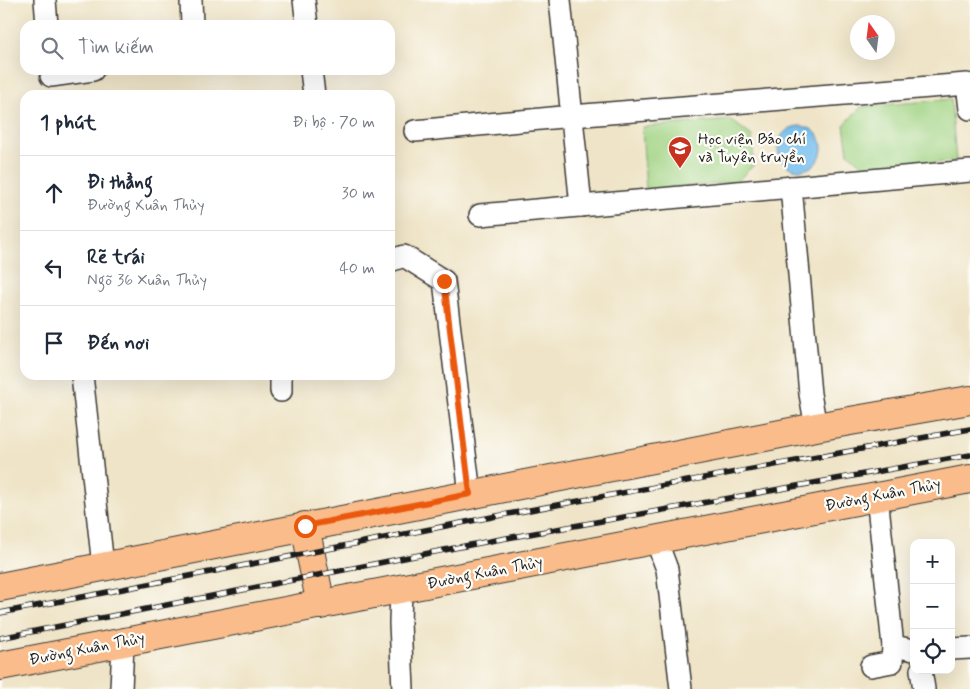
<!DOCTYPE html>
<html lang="vi">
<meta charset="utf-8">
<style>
:root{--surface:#fff;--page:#f6f6f7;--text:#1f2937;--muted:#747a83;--line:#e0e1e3}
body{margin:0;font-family:Mynerve,sans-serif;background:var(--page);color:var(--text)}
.controls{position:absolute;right:15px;bottom:15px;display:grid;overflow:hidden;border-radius:10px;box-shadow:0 5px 20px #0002}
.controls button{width:45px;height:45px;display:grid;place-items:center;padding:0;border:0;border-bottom:1px solid var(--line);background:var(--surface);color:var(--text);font:25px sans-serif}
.compass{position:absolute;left:850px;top:15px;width:45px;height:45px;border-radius:50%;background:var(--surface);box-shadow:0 5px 20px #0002;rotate:346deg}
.stop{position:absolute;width:15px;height:15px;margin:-11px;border:4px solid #ea580c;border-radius:50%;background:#fff}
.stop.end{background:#ea580c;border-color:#fff;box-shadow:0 1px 5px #0008}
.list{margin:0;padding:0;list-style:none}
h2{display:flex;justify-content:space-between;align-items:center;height:65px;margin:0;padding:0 20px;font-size:21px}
h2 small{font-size:16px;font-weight:400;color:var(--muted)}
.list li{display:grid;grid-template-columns:32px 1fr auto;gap:15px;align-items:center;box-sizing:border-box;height:75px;padding:0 20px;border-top:1px solid var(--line)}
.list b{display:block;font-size:19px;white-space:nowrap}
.list p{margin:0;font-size:16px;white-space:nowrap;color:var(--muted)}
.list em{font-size:16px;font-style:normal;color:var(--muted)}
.icon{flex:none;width:28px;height:28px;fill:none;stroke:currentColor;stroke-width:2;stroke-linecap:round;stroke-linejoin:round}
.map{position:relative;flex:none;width:970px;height:689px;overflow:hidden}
.search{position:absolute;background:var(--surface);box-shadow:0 5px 20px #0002;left:20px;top:20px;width:375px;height:55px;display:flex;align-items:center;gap:12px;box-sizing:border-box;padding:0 18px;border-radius:15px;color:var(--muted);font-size:19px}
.panel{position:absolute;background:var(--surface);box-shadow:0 5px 20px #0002;left:20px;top:90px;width:375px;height:290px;border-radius:15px}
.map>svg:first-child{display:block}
</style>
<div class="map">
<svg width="970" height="689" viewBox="0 0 970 689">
<rect width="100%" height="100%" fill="#fdfcf7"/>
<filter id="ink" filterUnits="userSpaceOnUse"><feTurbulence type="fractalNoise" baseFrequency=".02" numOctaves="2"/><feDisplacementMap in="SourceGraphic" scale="10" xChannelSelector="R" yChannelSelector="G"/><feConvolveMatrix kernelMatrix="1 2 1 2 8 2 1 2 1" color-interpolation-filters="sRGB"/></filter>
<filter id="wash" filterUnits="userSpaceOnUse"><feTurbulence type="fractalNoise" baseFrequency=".0096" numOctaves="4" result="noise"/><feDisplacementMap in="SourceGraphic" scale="20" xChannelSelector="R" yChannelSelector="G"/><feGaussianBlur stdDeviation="1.12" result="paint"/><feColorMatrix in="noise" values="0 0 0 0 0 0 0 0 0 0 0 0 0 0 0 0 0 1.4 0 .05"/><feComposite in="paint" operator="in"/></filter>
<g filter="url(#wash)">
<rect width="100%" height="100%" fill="#efe4c7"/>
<g fill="#a0d383" stroke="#5e7850">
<path d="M 951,99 L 956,161 L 866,169 L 848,153 L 844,125 L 861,107 Z"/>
<path d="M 731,120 L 752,136 L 754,165 L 736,182 L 646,190 L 642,127 Z"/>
</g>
<circle fill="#75beee" stroke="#486d85" cx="800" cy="148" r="22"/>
</g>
<g filter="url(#ink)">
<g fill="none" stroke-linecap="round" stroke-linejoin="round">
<g stroke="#3c3a36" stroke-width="24">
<g id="service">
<path d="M 45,0 L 47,25"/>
<path d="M 191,0 L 192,25"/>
<path d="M 304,0 L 307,25"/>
<path d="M 560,0 L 581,206"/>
<path d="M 311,70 L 314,95"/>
<path d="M 51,76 L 93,70"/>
<path d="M 415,131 L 572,116 L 967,84 L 970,109"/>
<path d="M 791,187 L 810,394 L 816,427"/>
<path d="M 480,215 L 970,171"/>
<path d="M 390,261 L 404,256 L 444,281 L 470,494"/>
<path d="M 82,375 L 103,566"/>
<path d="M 281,375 L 281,391"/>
<path d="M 877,496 L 893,646"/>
<path d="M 656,540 L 667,569 L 681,689"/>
<path d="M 401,590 L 400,623 L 403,689"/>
<path d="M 951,649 L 970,648"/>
<path d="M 871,666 L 892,662 L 893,646 L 914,650"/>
<path d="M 921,670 L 924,689"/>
<path d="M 121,689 L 123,643"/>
</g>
</g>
<g stroke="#3c3a36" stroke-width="30">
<g id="primary">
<path d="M 305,526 L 321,605"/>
<path d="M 0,587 L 816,427 L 970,400"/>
<path d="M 0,666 L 970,479"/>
</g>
</g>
<use href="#service" stroke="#fff" stroke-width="21"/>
<use href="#primary" stroke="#f9bc8a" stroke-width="28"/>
<g stroke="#1c1c1c" stroke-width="5.5">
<g id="rail">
<path d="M 0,613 L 497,516 L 970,429"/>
<path d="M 0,638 L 490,541 L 970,455"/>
</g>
</g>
<use href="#rail" stroke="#fdfcf7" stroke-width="4" stroke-dasharray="11" stroke-linecap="butt"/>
</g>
</g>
<g fill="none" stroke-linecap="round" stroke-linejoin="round" filter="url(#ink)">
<path stroke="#ea580c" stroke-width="6" d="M 305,526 L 470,494 L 444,281"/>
</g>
<defs>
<g id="university-pin" transform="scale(1.25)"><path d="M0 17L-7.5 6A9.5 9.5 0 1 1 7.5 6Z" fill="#c8321e" stroke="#fdfcf7"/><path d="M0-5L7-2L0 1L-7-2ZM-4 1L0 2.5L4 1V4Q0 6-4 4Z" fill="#fff"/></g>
</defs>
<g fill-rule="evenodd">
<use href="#university-pin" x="680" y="148"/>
</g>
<g text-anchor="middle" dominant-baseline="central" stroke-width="4.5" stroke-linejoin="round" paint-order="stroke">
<g font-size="16" fill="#1c1c1c" stroke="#fdfcf7" text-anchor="start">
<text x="698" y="139">Học viện Báo chí<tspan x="698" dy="18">và Tuyên truyền</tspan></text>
</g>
<g font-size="16" fill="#1c1c1c" stroke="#fdfcf7">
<text transform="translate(883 495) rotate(-11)">Đường Xuân Thủy</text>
<text transform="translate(485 573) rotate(-11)">Đường Xuân Thủy</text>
<text transform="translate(87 649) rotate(-11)">Đường Xuân Thủy</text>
</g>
</g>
</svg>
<div class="controls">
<button>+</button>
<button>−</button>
<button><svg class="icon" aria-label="locate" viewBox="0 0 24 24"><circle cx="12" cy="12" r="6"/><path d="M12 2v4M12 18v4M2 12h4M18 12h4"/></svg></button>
</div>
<svg class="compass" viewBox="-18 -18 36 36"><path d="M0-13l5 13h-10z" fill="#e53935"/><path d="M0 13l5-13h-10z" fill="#747a83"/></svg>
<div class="stop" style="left:305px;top:526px"></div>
<div class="stop end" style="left:444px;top:281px"></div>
<div class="search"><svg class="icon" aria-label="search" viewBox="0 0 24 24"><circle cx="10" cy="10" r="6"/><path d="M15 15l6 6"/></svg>Tìm kiếm</div>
<section class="panel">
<h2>1 phút<small>Đi bộ · 70 m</small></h2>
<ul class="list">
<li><svg class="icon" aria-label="ahead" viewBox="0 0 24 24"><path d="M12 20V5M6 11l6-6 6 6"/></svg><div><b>Đi thẳng</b><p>Đường Xuân Thủy</p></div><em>30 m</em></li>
<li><svg class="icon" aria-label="left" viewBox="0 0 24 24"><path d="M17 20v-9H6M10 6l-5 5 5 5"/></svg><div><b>Rẽ trái</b><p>Ngõ 36 Xuân Thủy</p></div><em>40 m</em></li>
<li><svg class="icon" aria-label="arrive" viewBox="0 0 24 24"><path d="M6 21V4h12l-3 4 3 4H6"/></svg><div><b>Đến nơi</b></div></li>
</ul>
</section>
</div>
